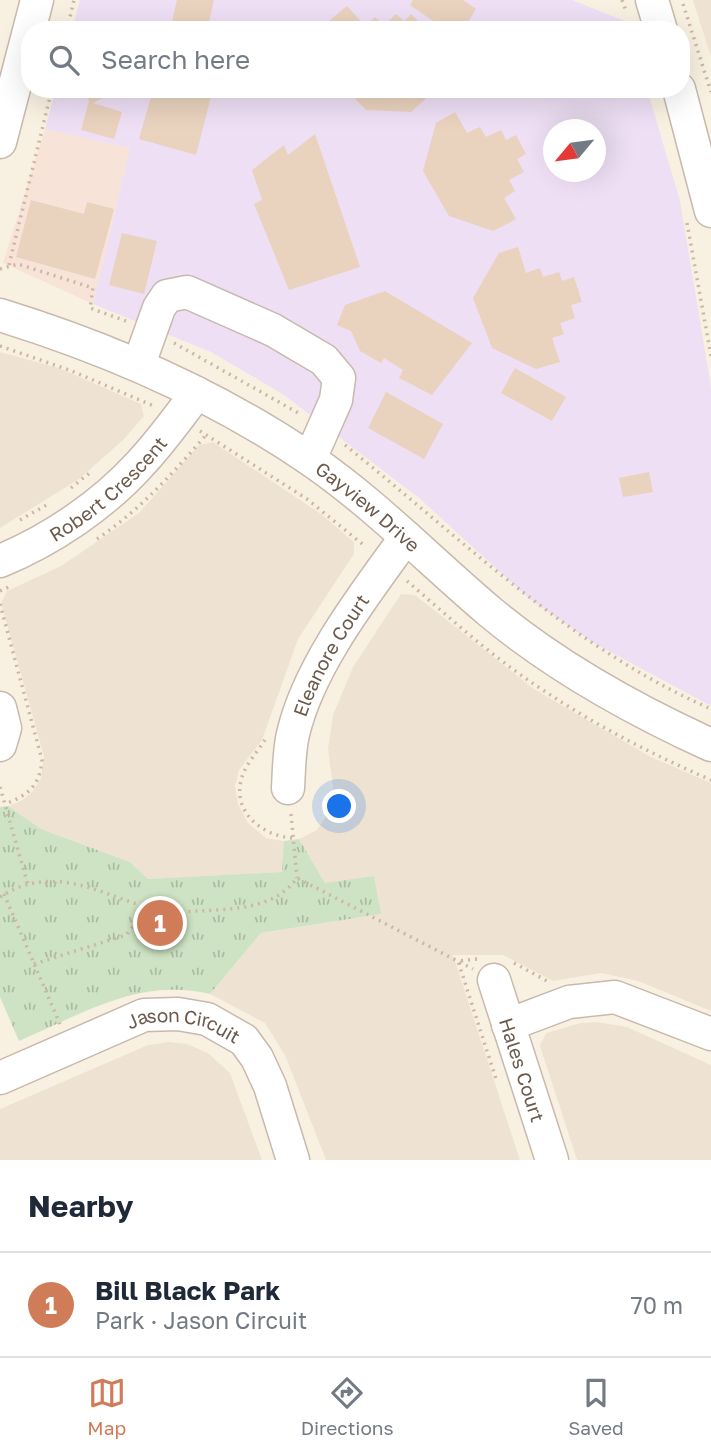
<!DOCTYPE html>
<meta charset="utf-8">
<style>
:root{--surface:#fff;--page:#f6f6f7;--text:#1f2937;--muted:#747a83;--line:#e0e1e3;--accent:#d17c58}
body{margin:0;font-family:"Golos Text",sans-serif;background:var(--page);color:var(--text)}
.compass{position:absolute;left:543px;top:119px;width:63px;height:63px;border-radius:50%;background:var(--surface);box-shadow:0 7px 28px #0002;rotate:241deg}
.you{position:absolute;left:340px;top:807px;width:24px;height:24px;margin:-18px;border:5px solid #fff;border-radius:50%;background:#1a73e8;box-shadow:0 0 0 10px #1a73e833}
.badge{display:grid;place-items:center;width:46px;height:46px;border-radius:50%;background:var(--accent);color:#fff;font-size:23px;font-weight:700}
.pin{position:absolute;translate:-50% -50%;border:4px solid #fff;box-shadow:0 2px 7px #0006}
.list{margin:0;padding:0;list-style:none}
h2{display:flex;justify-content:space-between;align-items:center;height:91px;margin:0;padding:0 28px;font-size:30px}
h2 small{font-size:23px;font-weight:400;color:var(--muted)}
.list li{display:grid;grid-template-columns:46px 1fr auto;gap:21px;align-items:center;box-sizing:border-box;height:105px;padding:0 28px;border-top:2px solid var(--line)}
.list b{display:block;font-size:26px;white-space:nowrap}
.list p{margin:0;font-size:23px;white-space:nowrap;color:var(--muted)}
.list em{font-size:23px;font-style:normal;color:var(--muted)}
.icon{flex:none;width:38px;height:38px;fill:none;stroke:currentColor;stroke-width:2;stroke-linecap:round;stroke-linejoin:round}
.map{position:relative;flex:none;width:711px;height:1160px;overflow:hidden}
.search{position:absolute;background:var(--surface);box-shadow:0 7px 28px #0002;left:21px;right:21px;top:21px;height:77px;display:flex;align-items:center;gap:18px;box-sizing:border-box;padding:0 24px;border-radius:28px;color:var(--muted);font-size:26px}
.sheet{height:196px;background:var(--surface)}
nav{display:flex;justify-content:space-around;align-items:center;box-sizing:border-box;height:98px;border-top:2px solid var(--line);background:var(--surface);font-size:19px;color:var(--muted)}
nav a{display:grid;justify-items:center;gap:4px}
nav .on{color:var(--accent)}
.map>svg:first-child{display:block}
</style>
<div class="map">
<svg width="711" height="1160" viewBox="0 0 711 1160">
<defs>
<pattern id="park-tufts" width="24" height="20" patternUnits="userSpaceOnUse" patternTransform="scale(1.75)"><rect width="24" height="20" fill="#cee3c3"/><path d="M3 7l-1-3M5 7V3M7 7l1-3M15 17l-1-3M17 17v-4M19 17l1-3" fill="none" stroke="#abbba1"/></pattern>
</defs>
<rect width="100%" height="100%" fill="#f8f1e2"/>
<g fill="#eee3d2">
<path d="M 693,0 L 711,0 L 711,57 Z"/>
<path d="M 0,352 L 59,368 L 141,404 L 144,416 L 124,439 L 79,479 L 0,528 Z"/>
<path d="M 213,442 L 321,514 L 354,542 L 354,554 L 298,639 L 262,740 L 239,770 L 235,786 L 238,804 L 248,823 L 266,838 L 284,841 L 283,872 L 148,879 L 130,862 L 41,829 L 8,806 L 23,800 L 33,791 L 41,778 L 44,756 L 1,603 L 7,591 L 61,566 L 139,513 L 199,445 Z"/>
<path d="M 401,594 L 415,595 L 534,689 L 651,757 L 711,783 L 711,1011 L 638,981 L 601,973 L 553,981 L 503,955 L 453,955 L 520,1160 L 326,1160 L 285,1055 L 265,1023 L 210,994 L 261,933 L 381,914 L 325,883 L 299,839 L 317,830 L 335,802 L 328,749 L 333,715 L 353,667 Z"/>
<path d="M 581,1023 L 597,1022 L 627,1027 L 711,1065 L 711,1160 L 577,1160 L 540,1046 L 546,1033 Z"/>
<path d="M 169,1042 L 187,1044 L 208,1053 L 230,1073 L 262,1160 L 0,1160 L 0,1109 L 148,1045 Z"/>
</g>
<path fill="#f7e3d8" d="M 45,129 L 130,148 L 93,304 L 3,263 Z"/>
<g fill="#eedff4" fill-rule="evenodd">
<path d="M 80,0 L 572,0 L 627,22 L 629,30 L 72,30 Z"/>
<path d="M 56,89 L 647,89 L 680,201 L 711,387 L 711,706 L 592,642 L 531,600 L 419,498 L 284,395 L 211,352 L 93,304 L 130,148 L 45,129 ZM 554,130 L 596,130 L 596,172 L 554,172 Z"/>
</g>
<path fill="url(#park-tufts)" d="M 8,806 L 41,829 L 130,862 L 148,879 L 282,872 L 284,841 L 299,839 L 325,883 L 374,876 L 381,914 L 261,933 L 210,994 C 139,977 82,1014 19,1041 L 0,997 L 0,807 Z"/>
<g fill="#e9d2be">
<path d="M 177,0 L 214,0 L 207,30 L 170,30 Z"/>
<path d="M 413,0 L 463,0 L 476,9 L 463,30 L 446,30 L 410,5 Z"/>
<path d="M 347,6 L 365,26 L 375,17 L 384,25 L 396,14 L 404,21 L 411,14 L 427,30 L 330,30 L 330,20 Z"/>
<path d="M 83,89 L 120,89 L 93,103 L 122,112 L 114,139 L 81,130 L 89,101 Z"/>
<path d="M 153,89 L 213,89 L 196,155 L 139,139 Z"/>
<path d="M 346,89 L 431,89 L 433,92 L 411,112 L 366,110 Z"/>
<path d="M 455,112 L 467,133 L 480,127 L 486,137 L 501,130 L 506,140 L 516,135 L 526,154 L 517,159 L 524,172 L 509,180 L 515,191 L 504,198 L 516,219 L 493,231 L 449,216 L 423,171 L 436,123 Z"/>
<path d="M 315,134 L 360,267 L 289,290 L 254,204 L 262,200 L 252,170 L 284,145 L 288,155 Z"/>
<path d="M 31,200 L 84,214 L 87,202 L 114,209 L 95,279 L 16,257 Z"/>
<path d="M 122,233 L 157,241 L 144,294 L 109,285 Z"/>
<path d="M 518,247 L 526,273 L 540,268 L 543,277 L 559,272 L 562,281 L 574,277 L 582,302 L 571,305 L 575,318 L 560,323 L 564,334 L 552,338 L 560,362 L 536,369 L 492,348 L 473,298 L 499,253 Z"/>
<path d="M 385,291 L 472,343 L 432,395 L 399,378 L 403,370 L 384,358 L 381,363 L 360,351 L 351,331 L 337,325 L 345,305 Z"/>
<path d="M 515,368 L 566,397 L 552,421 L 501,393 Z"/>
<path d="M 386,392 L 443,424 L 424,459 L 368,428 Z"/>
<path d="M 649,472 L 653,492 L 623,497 L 619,478 Z"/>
</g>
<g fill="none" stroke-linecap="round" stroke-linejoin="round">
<g stroke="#c7b9ac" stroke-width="35">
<g id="minor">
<path d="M 652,0 L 661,30"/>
<path d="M 679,89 L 711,211"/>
<path d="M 0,142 L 37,0"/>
<path id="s1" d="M 0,315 C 110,349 216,395 311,460 C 375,504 430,561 489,611 C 556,667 632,709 711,745"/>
<path d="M 139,364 L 159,308 L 167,296 L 187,292 L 273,330 L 324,360 L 339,378 L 336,400 L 310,459"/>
<path id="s2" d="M 0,561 C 51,540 103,505 140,464 C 161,442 179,416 197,393"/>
<path d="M 0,708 L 5,728 L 0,745"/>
<path id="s3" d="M 288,788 C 289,771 289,751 293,734 C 309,665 365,594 406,537"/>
<path id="s4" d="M 494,980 L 552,1160"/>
<path d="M 508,1025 L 569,1002 L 615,997 L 711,1034"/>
<path id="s5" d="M 0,1078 L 144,1015 L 178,1014 L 207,1019 L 244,1040 L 257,1058 L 270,1086 L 293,1160"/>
</g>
</g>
<g stroke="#cdb6a2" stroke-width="3.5" stroke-dasharray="2 5" stroke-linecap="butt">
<path d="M 622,0 L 626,11"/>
<path d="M 683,4 L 711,92"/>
<path d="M 67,30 L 74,0"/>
<path d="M 687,223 L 711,356"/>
<path d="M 9,265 L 52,89"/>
<path d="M 0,269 L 18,264 L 93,288 L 90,308 L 126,321"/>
<path d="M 174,343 L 302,415"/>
<path d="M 0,346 L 72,371 L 154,406"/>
<path d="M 200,431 L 307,499 L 366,547"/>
<path d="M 345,445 C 463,540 570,647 711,709"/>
<path d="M 71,488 L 92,471"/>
<path d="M 20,520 L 50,503"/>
<path d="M 97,539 C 140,510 173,473 206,435"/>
<path d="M 407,581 C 442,611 477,643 514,670 C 576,715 642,750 711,780"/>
<path d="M 0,591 L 11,586"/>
<path d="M 0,604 L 42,760 C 40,786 28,795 5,804"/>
<path d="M 265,740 C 258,751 246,764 242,777 C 231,812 262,836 293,838"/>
<path d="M 0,787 L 28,885"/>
<path d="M 291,814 L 297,878"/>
<path d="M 4,894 L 60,1024"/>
<path d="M 0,897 C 59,859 109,901 166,912 C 176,914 188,911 198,911 C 233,909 275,909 297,878 L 473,969"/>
<path d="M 477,959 L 458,961 L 497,1082"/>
<path d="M 514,963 L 547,981"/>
<path d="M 34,964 L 126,935 L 150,906"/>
</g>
<use href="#minor" stroke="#fff" stroke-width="32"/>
</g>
<g text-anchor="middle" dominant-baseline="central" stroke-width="7" stroke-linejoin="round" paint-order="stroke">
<g font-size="19" fill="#6c5a4d" stroke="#fcf5e8">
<text stroke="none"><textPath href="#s2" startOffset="131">Robert Crescent</textPath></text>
<text stroke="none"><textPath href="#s1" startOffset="418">Gayview Drive</textPath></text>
<text stroke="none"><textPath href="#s3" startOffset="142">Eleanore Court</textPath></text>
<text stroke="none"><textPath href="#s5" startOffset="198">Jason Circuit</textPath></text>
<text stroke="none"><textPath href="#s4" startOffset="94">Hales Court</textPath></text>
</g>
</g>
</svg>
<svg class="compass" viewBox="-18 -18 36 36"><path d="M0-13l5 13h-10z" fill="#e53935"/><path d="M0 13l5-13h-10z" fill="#747a83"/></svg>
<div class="you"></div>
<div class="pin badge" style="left:160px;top:923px">1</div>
<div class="search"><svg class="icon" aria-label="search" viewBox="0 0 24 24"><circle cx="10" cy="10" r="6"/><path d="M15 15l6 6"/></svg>Search here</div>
</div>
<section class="sheet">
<h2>Nearby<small></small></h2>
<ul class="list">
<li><span class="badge">1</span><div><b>Bill Black Park</b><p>Park · Jason Circuit</p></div><em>70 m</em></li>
</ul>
</section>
<nav>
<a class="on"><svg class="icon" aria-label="map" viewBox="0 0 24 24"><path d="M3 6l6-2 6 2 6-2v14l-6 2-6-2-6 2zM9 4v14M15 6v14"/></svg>Map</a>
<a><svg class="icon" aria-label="directions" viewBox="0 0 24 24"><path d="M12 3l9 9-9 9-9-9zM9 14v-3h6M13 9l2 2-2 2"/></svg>Directions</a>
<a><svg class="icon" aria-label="saved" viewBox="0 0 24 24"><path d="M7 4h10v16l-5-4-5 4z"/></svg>Saved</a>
</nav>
